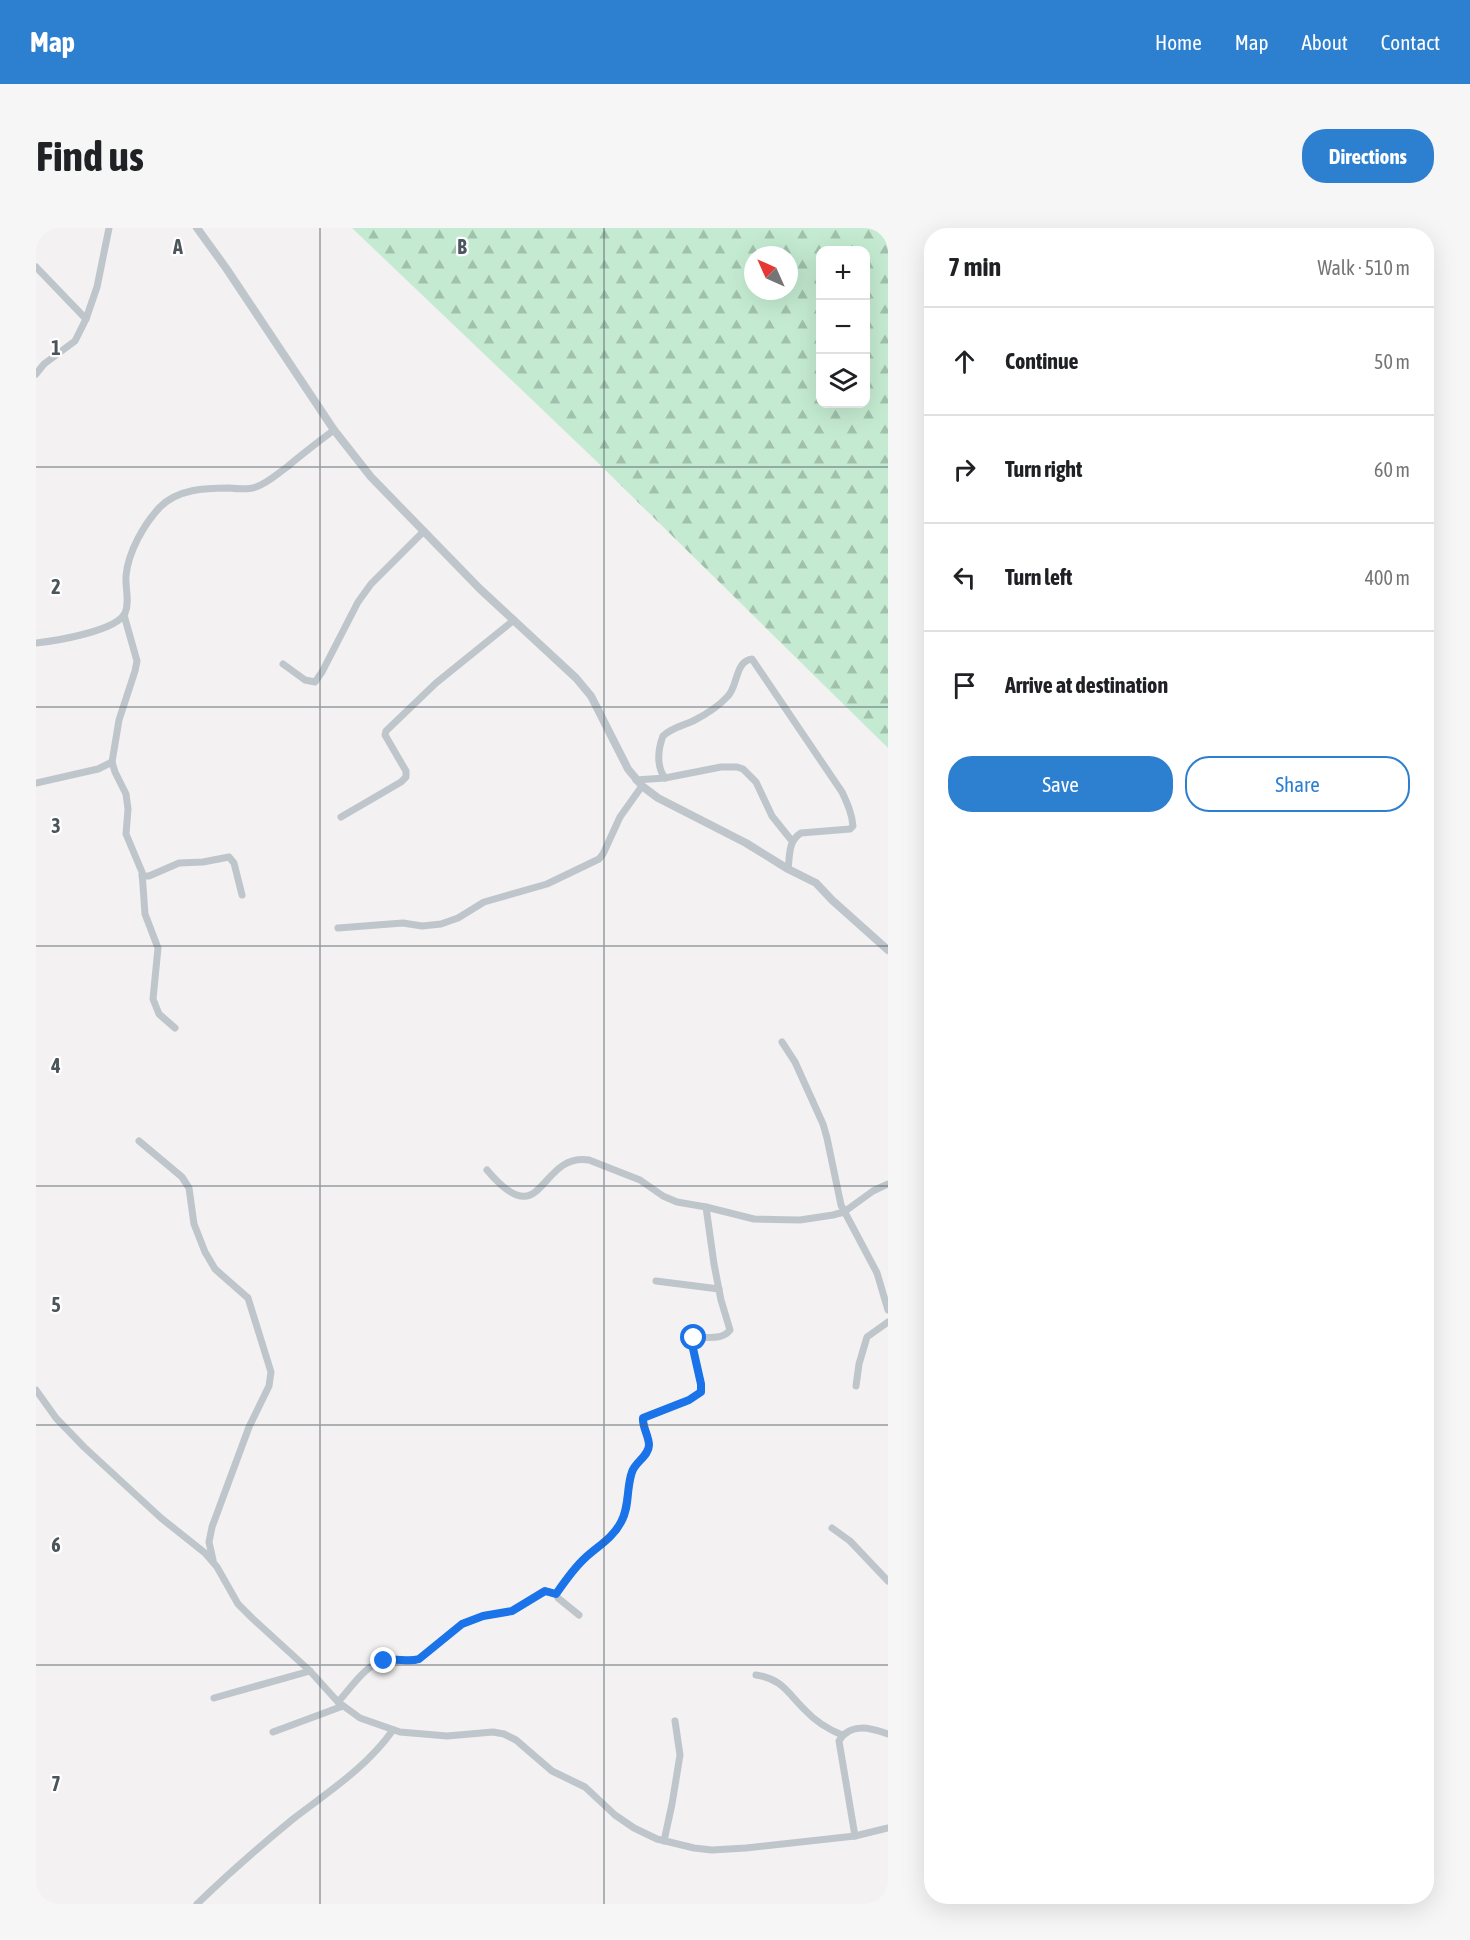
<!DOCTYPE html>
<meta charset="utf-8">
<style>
:root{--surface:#fff;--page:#f6f6f6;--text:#202124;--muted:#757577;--line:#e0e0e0;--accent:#2d7fd0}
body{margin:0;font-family:"Asap Condensed",sans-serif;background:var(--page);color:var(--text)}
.controls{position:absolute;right:18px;top:18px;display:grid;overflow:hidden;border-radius:12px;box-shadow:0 6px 24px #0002}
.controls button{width:54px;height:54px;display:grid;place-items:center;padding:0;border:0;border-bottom:2px solid var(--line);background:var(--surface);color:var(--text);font:30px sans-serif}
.compass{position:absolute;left:708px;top:18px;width:54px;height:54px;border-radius:50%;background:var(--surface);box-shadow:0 6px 24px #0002;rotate:315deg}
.stop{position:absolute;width:18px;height:18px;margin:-14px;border:4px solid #1a73e8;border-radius:50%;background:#fff}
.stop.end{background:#1a73e8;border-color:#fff;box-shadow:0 2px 6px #0008}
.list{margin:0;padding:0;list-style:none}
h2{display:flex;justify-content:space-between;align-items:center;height:78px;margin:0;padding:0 24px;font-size:26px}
h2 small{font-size:20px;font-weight:400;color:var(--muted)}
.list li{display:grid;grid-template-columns:39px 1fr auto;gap:18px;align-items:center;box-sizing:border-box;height:108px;padding:0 24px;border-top:2px solid var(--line)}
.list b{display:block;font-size:22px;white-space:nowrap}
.list em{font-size:20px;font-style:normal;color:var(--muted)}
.actions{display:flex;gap:12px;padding:18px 24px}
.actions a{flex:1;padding:14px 0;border:2px solid var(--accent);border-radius:24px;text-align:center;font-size:21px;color:var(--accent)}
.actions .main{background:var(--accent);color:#fff}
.icon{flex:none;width:33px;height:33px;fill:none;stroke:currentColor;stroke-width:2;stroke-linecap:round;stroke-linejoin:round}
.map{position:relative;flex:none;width:852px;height:1676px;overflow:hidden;border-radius:24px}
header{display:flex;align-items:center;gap:36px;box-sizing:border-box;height:84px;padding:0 30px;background:var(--accent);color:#fff}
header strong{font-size:28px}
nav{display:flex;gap:33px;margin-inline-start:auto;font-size:21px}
.intro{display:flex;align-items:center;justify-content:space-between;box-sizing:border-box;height:144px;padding:0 36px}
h1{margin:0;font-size:42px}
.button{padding:15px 27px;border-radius:24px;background:var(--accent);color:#fff;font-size:21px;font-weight:700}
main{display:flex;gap:36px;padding:0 36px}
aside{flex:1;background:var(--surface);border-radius:24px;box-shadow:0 6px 24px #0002}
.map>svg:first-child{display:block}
</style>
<header>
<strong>Map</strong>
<nav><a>Home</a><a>Map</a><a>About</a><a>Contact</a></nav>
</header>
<div class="intro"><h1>Find us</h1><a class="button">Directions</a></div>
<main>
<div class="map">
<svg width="852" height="1676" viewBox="0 0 852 1676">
<defs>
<pattern id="forest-firs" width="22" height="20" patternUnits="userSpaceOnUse" patternTransform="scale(1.5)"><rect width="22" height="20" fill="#c4ebd1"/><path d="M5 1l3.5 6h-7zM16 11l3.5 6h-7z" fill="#a1c1ad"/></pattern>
</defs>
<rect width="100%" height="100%" fill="#f3f1f1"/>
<path fill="url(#forest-firs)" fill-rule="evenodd" d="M 316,0 L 852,0 L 852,520 L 556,229 ZM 784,22 L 830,22 L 830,176 L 784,176 ZM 717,27 L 753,27 L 753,63 L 717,63 Z"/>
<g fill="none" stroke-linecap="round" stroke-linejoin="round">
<g stroke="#bec6cc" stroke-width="7">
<path d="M 0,39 L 50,91"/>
<path d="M 0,146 L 8,136 L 39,113 L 50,91 L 61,59 L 73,0"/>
<path d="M 88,387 L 101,433 L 99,443 L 83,492 L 76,534 L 79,544 L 90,566 L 92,581 L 90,606 L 106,644 L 109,686 L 122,720 L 117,771 L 123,786 L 139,800"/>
<path d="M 0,415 C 19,413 81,403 89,385 C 94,374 89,359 90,348 C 92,324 108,296 124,279 C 142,261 169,260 193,260 C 202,261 212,262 220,259 C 232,255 241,246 251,239 C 266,226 282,214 298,202"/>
<path d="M 247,436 L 269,452 L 279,454 L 286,444 L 322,374 L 335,356 L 388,303"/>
<path d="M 629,550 C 620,538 622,521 627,508 C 635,500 646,498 657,493 C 669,487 683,478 692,468 C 702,458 699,433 716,431 L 806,564 C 811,575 816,585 817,598 L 814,601 L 765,605 C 752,613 754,627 752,641"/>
<path d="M 600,552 L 629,550 L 685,539 L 701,539 L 707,541 L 720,554 L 736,588 L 756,613"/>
<path d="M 0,555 L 62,541 L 76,534"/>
<path d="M 305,589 L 365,554 L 370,549 L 370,543 L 349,507 L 350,503 L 400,455 L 478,392"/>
<path d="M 106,648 L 113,648 L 143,635 L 167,634 L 193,629 L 198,635 L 206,667"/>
<path d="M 302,700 L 367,695 L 386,698 L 405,696 L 422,690 L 448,674 L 511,656 L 563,631 L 567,626 L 584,589 L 606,558"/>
<path d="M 746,814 L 759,834 L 787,896 L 791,910 L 805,977 L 841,1045 L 852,1082"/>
<path d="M 103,913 L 146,949 L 153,960 L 158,996 L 169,1024 L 179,1041 L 212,1070 L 235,1144 L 233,1158 L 213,1199 L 176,1299 L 173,1314 L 177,1332"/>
<path d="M 451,942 C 508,1010 502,924 553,932 L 604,952 L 627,968 L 641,974 L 670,979 L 718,991 L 764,992 L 797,987 L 808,984 L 837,963 L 852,956"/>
<path d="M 620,1053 L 683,1061"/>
<path d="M 820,1158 L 823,1136 L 831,1109 L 852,1094"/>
<path d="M 0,1162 L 20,1190 L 48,1219 L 125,1290 L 169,1325 L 181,1339 L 202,1376 L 216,1390 L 274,1443 L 302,1474 L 324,1490 L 364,1504 L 411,1508 L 457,1504 L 468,1506 L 480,1512 L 516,1543 L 549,1559 L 579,1587 L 598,1600 L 621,1611 L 658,1620 L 676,1622 L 710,1620 L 819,1608 L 852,1600"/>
<path d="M 796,1300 L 814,1313 L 852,1353"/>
<path d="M 520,1366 L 535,1345 L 549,1330 L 570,1313 L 580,1302 L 587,1292 L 596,1243 L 612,1222 L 613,1216 L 607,1190 L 653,1172 L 665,1164 L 665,1156 L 656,1116 L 658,1110 C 670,1108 686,1113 694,1102 L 685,1072 L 678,1036 L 670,979"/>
<path d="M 720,1447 C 747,1451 752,1466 770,1483 C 780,1494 792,1501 806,1507"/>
<path d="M 178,1470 L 274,1443"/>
<path d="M 302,1474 C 317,1458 330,1434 354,1431 C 364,1430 373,1435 383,1431 L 426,1396 L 447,1388 L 476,1383 L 509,1363 L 520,1366 L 522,1370 L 543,1387"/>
<path d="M 237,1504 L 307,1478"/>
<path d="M 819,1608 L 803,1513 C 814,1494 835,1500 852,1506"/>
<path d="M 628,1613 L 636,1576 L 644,1527 L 639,1493"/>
<path d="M 161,1676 C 192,1646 224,1618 257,1591 C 292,1564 331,1539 357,1502"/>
</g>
<path stroke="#bec6cc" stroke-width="8" d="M 161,0 L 190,40 L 298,202 L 335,249 L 444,361 L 540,450 L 555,468 L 592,541 L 606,558 L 622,570 L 710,615 L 752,641 L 780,655 L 796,672 L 852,722"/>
</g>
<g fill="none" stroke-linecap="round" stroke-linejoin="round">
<path stroke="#1a73e8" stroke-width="8" d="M 348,1433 C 360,1429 371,1435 383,1431 L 426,1396 L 447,1388 L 476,1383 L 509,1363 L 520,1366 C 529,1353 538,1340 549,1330 C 562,1318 577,1310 585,1294 C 594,1279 590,1260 596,1244 C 599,1234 613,1228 613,1217 C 613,1208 606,1199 607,1190 L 653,1172 L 665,1164 L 665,1156 L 656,1116 L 658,1110"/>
</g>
<path fill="none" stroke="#4a555c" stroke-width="1.5" stroke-opacity="0.55" d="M 284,0 L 284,1676M 568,0 L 568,1676M 0,239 L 852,239M 0,479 L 852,479M 0,718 L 852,718M 0,958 L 852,958M 0,1197 L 852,1197M 0,1437 L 852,1437"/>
<g font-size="20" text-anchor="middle" font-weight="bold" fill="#4a555c" stroke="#fff" stroke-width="4.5" stroke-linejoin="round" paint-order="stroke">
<text x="142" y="26">A</text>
<text x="426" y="26">B</text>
<text x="20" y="127">1</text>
<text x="20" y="366">2</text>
<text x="20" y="605">3</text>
<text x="20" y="845">4</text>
<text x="20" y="1084">5</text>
<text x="20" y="1324">6</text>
<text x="20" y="1563">7</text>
</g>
</svg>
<div class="controls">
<button>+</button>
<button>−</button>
<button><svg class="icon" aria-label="layers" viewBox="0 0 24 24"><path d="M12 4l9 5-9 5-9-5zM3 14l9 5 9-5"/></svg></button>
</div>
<svg class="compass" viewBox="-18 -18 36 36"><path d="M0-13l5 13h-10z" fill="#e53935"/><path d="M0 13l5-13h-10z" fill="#757577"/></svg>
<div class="stop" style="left:658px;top:1110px"></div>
<div class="stop end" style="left:348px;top:1433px"></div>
</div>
<aside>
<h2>7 min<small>Walk · 510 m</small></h2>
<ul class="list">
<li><svg class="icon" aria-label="ahead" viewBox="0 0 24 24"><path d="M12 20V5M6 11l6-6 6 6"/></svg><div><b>Continue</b></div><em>50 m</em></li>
<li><svg class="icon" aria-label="right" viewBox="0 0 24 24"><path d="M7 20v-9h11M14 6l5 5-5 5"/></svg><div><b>Turn right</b></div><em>60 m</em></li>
<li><svg class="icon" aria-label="left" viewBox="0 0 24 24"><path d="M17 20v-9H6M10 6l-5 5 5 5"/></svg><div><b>Turn left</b></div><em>400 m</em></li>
<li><svg class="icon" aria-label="arrive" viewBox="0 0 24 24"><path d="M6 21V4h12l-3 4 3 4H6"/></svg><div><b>Arrive at destination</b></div></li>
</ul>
<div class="actions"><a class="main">Save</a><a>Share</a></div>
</aside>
</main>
